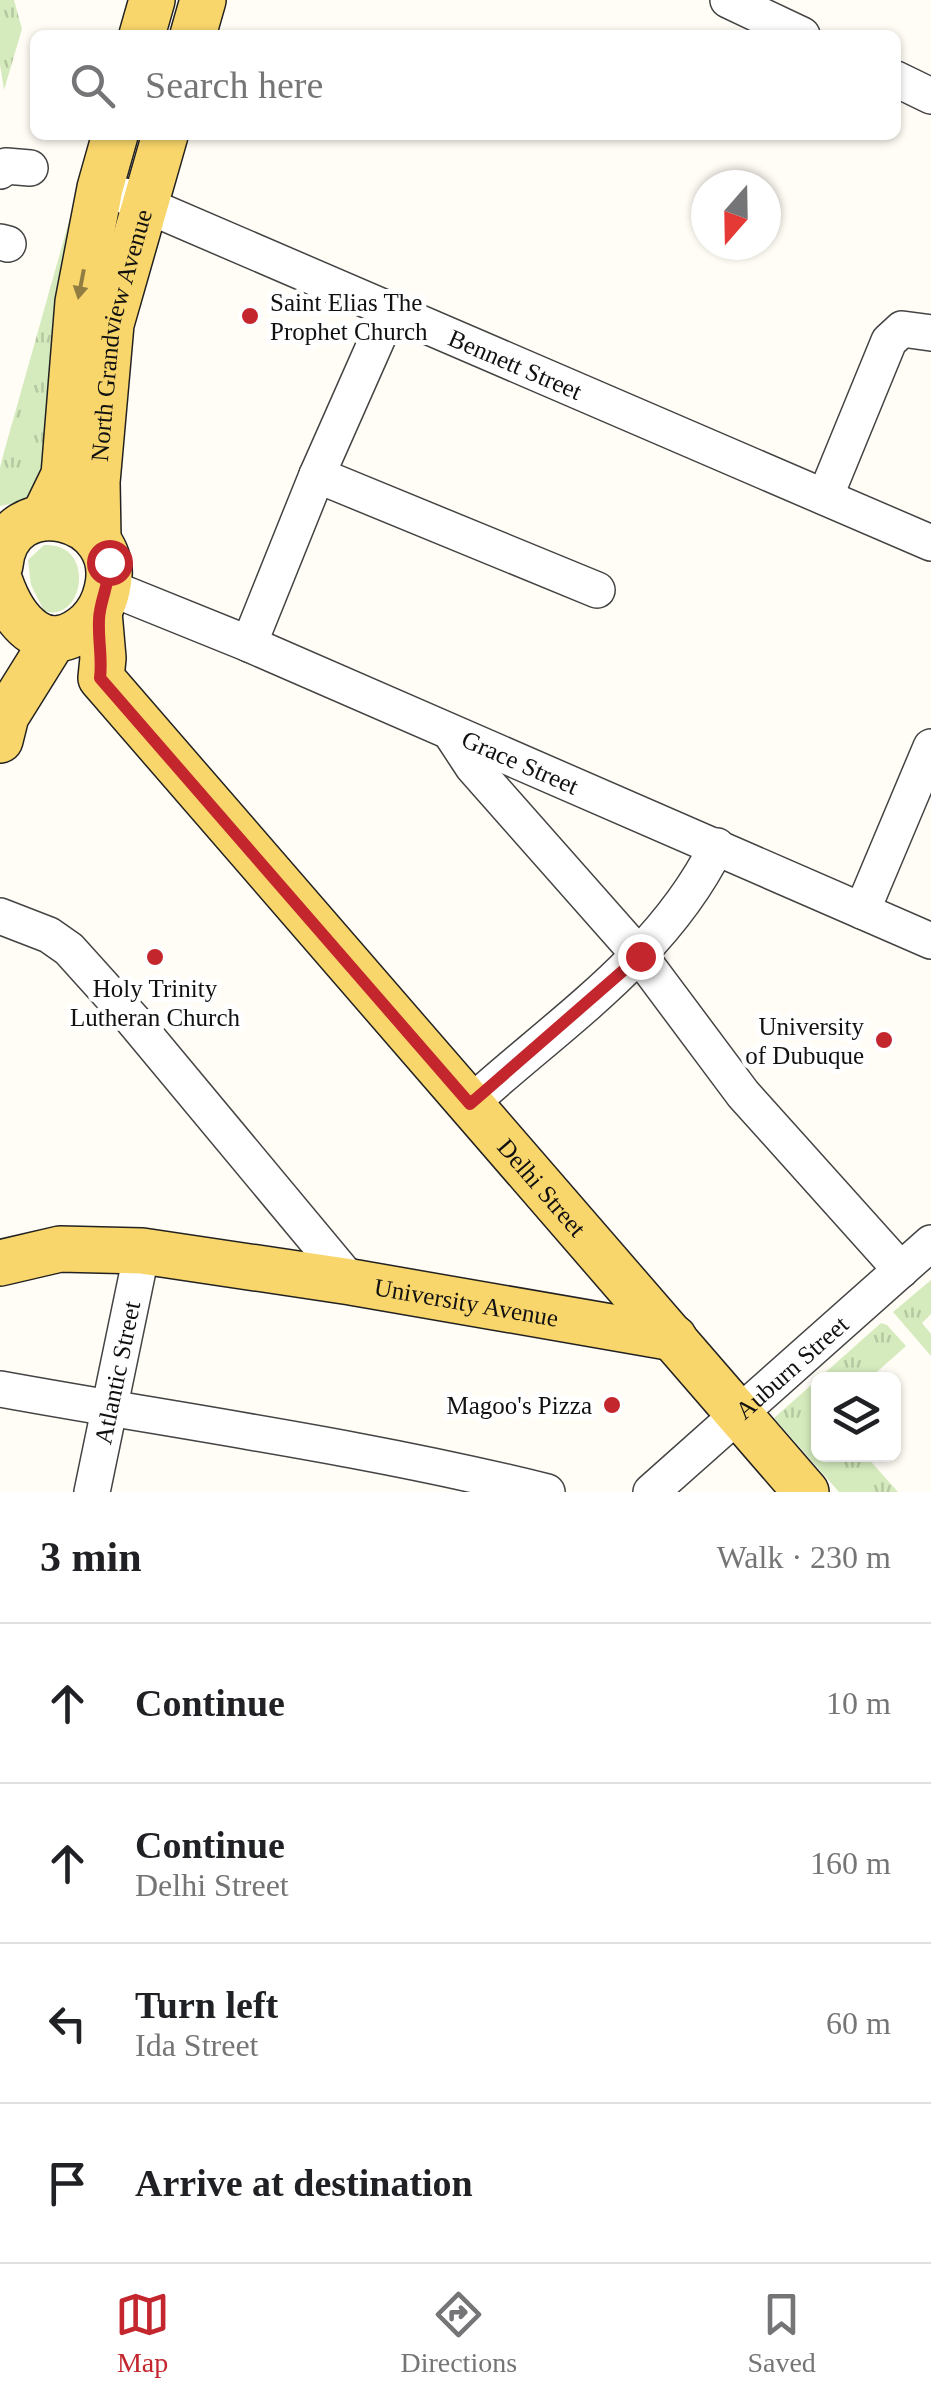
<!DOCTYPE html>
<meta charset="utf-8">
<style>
:root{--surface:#fff;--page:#f6f6f6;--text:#202124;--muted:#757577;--line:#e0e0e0;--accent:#c4262e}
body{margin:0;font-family:"Times New Roman",serif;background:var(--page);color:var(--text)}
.controls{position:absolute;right:30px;bottom:30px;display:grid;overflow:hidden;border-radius:15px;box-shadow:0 2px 8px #0004}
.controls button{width:90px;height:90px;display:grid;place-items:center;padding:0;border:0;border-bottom:2px solid var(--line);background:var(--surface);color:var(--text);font:50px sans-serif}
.compass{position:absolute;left:691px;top:170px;width:90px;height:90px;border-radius:50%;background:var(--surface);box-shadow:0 2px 8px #0004;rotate:200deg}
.stop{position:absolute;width:30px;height:30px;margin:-22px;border:8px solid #c4262e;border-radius:50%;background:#fff}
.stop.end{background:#c4262e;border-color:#fff;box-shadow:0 2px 10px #0008}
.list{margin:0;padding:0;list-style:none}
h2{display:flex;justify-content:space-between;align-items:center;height:130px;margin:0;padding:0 40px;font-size:42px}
h2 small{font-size:32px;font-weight:400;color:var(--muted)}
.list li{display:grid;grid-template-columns:65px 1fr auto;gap:30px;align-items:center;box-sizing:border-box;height:160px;padding:0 40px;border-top:2px solid var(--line)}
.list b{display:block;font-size:38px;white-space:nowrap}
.list p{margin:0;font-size:32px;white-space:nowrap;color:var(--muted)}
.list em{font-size:32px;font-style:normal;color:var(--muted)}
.icon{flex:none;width:55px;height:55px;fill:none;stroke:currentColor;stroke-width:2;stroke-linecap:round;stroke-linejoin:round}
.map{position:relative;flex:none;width:931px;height:1492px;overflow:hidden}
.search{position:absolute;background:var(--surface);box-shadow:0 2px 8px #0004;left:30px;right:30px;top:30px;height:110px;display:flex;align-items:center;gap:25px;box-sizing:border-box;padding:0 35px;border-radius:15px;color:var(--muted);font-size:38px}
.sheet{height:770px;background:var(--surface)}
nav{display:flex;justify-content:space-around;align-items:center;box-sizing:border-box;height:140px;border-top:2px solid var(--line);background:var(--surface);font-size:28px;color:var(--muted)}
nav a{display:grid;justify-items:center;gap:5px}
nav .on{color:var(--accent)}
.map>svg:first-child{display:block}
</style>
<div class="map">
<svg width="931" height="1492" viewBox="0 0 931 1492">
<defs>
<pattern id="grass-tufts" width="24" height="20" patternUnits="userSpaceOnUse" patternTransform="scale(2.5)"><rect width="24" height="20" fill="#d5ebbd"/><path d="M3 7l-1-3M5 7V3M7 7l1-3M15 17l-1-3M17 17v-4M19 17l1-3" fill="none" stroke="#b6c8a1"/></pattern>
</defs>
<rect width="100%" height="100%" fill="#fffdf5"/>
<g fill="url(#grass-tufts)">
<path d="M 0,0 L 14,0 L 22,29 L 4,90 L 0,65 Z"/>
<path d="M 73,207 L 77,215 L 54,316 L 50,355 L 56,444 L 36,493 L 21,502 L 0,506 L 0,468 L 4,452 Z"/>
<path d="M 931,1280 L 931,1314 L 922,1323 L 931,1334 L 931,1356 L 893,1312 Z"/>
<path d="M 881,1323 L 887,1325 L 906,1346 L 869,1379 L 818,1380 L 818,1454 L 865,1455 L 898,1492 L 839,1492 L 774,1418 Z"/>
</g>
<path fill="#d5ebbd" d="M 44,545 C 97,542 84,624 44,611 L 31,585 L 28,560 Z"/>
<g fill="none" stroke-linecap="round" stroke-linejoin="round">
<g stroke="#444" stroke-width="38">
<g id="minor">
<path d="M 728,0 L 802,35"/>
<path d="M 896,79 L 931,96"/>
<path d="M 0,171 L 6,166 L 30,168"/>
<path id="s1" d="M 125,196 L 931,543"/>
<path d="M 0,242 L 8,244"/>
<path d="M 317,475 L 597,590"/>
<path d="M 825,497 L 889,341 L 902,329 L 931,333"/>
<path id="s2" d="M 108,587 L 249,644 L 931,941"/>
<path d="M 249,644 L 317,475 L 390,310"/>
<path d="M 452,735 L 473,767 L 640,956 L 743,1094 L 901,1270"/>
<path d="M 862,911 L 931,747"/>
<path d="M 0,916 L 49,935 L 69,949 L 133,1020 L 351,1282"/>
<path d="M 470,1104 C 558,1024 663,956 717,846"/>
<path d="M 0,1389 C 182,1422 367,1447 547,1492"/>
<path id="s3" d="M 92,1492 L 142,1251"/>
<path id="s4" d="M 651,1492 L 931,1243"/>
</g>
</g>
<g stroke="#222" stroke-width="48">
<g id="major">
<path d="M 142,35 L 152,0"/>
<path d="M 193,35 L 203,0"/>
<path d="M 44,516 L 64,475 L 78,302 L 100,188 L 115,135"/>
<path id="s5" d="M 98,538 L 97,482 L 111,324 L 165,135"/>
<path d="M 0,565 C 7,487 126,513 107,590 C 104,603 99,613 89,623 C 46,662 14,622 0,582"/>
<path id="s6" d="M 99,612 L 103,658 L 101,678 L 806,1492"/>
<path d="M 0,740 L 6,716 L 54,639"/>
<path id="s7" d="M 0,1263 L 60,1249 L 142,1251 L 351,1282 L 674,1338"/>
</g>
</g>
<use href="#minor" stroke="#fff" stroke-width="35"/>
<use href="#major" stroke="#f9d66b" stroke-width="45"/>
</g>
<defs><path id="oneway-solid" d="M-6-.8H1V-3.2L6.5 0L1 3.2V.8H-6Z" transform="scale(2.5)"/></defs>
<use fill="#917d42" href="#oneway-solid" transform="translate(81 284) rotate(101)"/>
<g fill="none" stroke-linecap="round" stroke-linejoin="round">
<path stroke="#c4262e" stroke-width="12" d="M 109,562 C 110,581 103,593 100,611 C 96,630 103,656 100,678 L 470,1104 L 640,956"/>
</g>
<g fill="#c4262e" stroke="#fff" stroke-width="4">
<circle cx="250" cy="316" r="10"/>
<circle cx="155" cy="957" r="10"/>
<circle cx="884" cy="1040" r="10"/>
<circle cx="612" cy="1405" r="10"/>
</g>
<g text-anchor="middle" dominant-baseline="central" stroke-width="10" stroke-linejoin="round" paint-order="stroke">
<g font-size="25" fill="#111" stroke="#fff" text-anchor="end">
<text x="270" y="302" text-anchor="start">Saint Elias The<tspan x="270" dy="29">Prophet Church</tspan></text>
<text x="155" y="988" text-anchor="middle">Holy Trinity<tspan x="155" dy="29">Lutheran Church</tspan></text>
<text x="864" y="1026">University<tspan x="864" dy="29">of Dubuque</tspan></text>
<text x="592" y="1405">Magoo's Pizza</text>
</g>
<g font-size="25" fill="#111" stroke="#fff">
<text stroke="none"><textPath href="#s5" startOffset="205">North Grandview Avenue</textPath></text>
<text stroke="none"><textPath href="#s1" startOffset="425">Bennett Street</textPath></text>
<text stroke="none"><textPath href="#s2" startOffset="448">Grace Street</textPath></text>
<text stroke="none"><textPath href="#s6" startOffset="740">Delhi Street</textPath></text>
<text stroke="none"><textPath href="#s7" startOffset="472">University Avenue</textPath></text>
<text stroke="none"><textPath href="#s4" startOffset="188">Auburn Street</textPath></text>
<text stroke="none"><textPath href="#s3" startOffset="122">Atlantic Street</textPath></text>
</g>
</g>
</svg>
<div class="controls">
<button><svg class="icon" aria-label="layers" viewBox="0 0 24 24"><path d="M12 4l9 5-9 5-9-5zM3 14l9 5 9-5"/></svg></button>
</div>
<svg class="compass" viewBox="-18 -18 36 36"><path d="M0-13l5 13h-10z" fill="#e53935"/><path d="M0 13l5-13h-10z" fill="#757577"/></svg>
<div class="stop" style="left:109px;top:562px"></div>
<div class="stop end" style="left:640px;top:956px"></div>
<div class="search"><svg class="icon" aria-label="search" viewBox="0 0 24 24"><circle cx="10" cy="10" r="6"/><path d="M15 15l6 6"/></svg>Search here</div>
</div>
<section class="sheet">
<h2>3 min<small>Walk · 230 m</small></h2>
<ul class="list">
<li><svg class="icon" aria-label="ahead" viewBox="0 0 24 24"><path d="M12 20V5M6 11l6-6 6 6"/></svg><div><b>Continue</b></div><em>10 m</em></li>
<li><svg class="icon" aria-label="ahead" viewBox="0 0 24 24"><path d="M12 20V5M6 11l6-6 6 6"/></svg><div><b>Continue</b><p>Delhi Street</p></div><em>160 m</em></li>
<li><svg class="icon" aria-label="left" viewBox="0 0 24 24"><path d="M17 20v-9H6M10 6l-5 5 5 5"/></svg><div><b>Turn left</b><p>Ida Street</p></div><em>60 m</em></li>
<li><svg class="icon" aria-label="arrive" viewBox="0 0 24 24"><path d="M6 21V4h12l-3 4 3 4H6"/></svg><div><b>Arrive at destination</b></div></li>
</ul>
</section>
<nav>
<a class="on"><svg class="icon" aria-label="map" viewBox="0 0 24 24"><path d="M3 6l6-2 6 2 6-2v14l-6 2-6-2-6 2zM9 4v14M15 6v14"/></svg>Map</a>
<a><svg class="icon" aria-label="directions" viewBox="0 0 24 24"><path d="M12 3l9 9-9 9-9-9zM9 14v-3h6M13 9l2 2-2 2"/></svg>Directions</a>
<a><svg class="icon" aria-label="saved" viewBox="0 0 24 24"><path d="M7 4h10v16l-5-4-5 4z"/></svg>Saved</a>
</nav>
